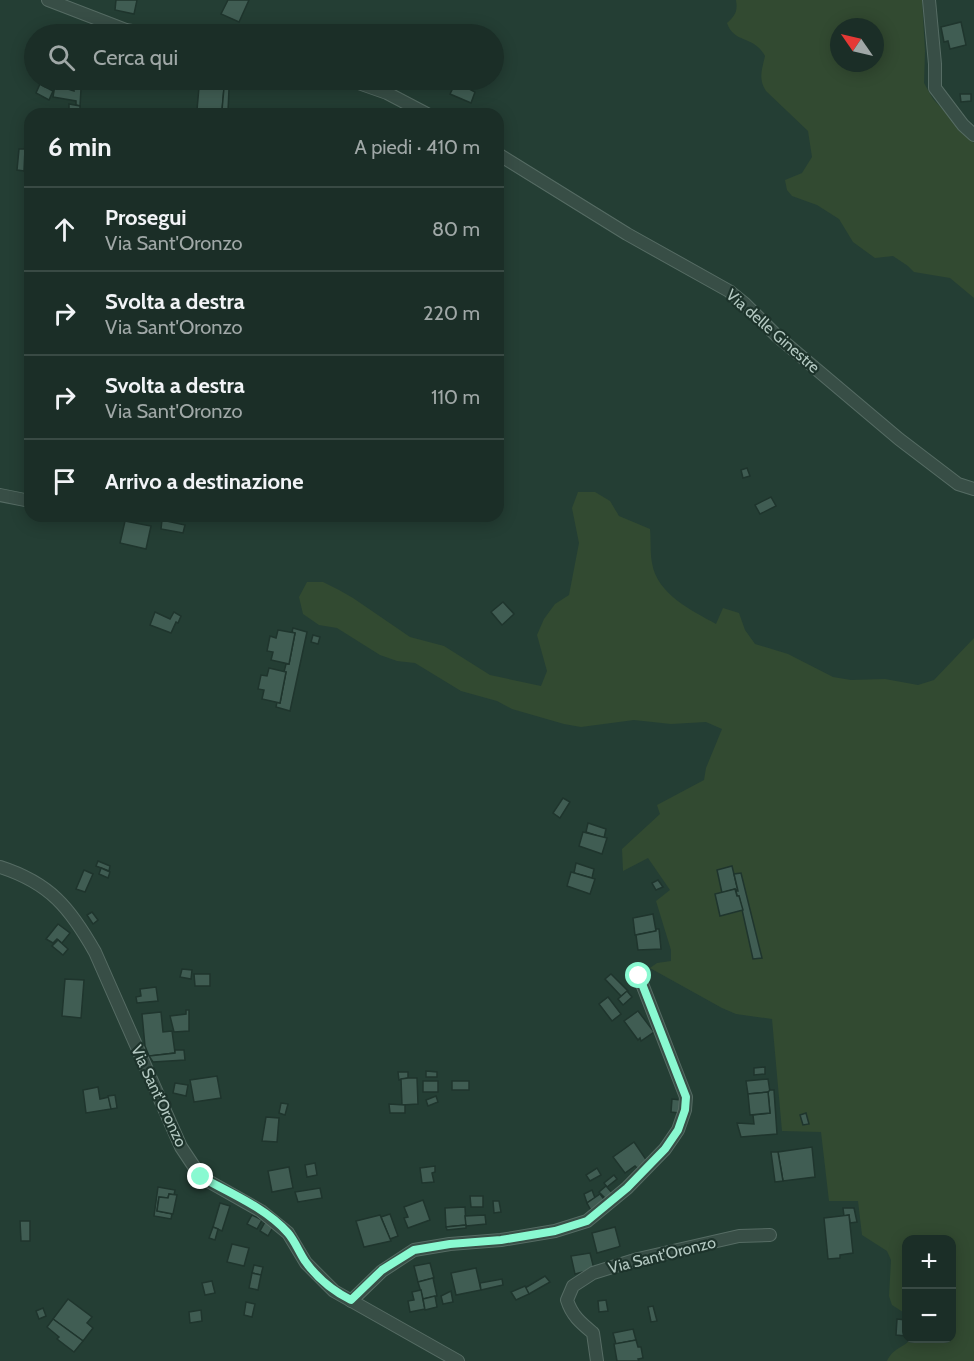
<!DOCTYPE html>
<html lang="it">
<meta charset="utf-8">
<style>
:root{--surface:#1b2e27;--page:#283a33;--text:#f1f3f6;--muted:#a0a8a7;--line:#394a44}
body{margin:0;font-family:Cabin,sans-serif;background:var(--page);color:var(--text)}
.controls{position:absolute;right:18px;bottom:18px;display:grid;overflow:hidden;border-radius:12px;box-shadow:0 3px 15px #0003}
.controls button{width:54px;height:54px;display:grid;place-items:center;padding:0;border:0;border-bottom:2px solid var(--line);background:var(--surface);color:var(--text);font:30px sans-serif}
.compass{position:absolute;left:830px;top:18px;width:54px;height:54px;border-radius:50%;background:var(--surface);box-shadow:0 3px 15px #0003;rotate:304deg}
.stop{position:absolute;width:18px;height:18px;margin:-14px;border:4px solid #89f9d1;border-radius:50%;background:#fff}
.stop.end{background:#89f9d1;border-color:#fff;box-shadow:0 2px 6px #0008}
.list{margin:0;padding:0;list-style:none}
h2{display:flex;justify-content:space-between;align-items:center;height:78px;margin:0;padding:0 24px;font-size:26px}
h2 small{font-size:20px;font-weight:400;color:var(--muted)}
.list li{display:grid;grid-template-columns:39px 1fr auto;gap:18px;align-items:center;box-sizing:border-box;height:84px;padding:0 24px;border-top:2px solid var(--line)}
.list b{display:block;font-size:22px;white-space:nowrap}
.list p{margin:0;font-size:20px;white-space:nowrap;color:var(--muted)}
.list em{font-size:20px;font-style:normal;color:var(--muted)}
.icon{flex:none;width:33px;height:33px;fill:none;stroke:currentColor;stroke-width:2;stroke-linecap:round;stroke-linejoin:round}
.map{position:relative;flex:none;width:974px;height:1361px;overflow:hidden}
.search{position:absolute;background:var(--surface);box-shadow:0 3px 15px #0003;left:24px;top:24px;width:480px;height:66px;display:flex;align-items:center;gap:15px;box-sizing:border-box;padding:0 21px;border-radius:33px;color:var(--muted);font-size:22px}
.panel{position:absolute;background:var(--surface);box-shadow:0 3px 15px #0003;left:24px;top:108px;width:480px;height:414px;border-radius:18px}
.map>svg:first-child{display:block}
</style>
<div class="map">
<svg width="974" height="1361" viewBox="0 0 974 1361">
<rect width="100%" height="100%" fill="#243e34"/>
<g fill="#324a31" fill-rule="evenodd">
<path d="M 736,0 L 922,0 L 925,51 L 924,83 L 933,99 L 974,143 L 974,298 L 950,278 L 914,272 L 908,266 L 893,256 L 875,258 L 853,242 L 839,219 L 817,205 L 792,196 L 787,190 L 785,180 L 802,173 L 812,157 L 808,131 L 766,91 C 758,79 762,69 765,56 C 754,35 734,44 727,23 C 735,16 738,11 736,0 ZM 839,27 L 875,27 L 875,63 L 839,63 Z"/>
<path d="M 578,492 L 595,492 L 610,501 L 619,516 L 650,529 C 651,540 650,552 652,563 C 657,594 691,610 716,624 L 723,608 L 739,613 L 745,630 L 755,644 L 788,654 L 833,677 L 851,680 L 885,679 L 918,685 L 934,680 L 974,638 L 974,1361 L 887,1361 C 893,1348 903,1348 911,1339 L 952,1338 L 952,1240 L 906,1240 L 906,1314 L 892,1305 L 889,1296 L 891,1260 L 887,1251 L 862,1235 L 858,1201 L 829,1201 L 821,1132 L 782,1131 L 772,1019 L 736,1014 L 722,1008 L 650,968 L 657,963 L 671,961 L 671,950 L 656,901 L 670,890 L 648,858 L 623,871 L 622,849 L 660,814 L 657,805 L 704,780 L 706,768 L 722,729 L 706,722 L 671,724 L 634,720 L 581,727 L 564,724 L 512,709 L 497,701 L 461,691 L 415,663 L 397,661 L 380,655 L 337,628 L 319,625 L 303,614 L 299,597 L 307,582 L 323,582 L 339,590 L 353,598 L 410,637 L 444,646 L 490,675 L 541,686 L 547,671 L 537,635 L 544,619 L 555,604 L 569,595 L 579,543 L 572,508 Z"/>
</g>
<g fill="#405d53" stroke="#1f352d" stroke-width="1.5">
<path d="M 116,0 L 137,0 L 134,14 L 115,10 Z"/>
<path d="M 228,0 L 249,0 L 239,22 L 221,14 Z"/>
<path d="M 961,22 L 966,45 L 950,49 L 948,41 L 944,42 L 941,27 Z"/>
<path d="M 64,80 L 83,80 L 82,89 L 74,88 L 74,91 L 63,88 Z"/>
<path d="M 456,82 L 475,92 L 471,103 L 450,94 Z"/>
<path d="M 40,84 L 53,91 L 49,100 L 36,93 Z"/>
<path d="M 55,85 L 74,91 L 74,88 L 81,89 L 80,106 L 76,105 L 76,101 L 53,97 Z"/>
<path d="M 199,87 L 224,88 L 222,111 L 197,110 Z"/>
<path d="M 224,88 L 229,89 L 228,111 L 222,110 Z"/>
<path d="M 960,94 L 971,94 L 971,101 L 961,102 Z"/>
<path d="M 69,104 L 80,106 L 80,112 L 69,111 Z"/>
<path d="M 25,137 L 30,138 L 30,171 L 24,171 Z"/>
<path d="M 19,149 L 25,149 L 24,171 L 17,170 Z"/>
<path d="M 747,468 L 750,476 L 743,478 L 741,470 Z"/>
<path d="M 771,497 L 776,506 L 760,514 L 755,505 Z"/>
<path d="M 162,520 L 185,525 L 183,533 L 161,529 Z"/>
<path d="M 125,521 L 151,526 L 146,549 L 120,543 Z"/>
<path d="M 503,602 L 514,614 L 502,625 L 491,612 Z"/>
<path d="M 155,612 L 170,619 L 174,612 L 181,616 L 178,623 L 176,622 L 171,633 L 150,625 Z"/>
<path d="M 293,628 L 307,632 L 290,711 L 276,707 L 277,702 L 280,703 L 286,672 L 284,672 L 286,664 L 289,664 L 295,633 L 292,632 Z"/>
<path d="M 278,630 L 295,633 L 289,664 L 271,660 L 273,652 L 267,651 L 270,636 L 276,638 Z"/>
<path d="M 313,635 L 320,637 L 318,644 L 311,642 Z"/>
<path d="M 269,668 L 286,672 L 280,703 L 262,699 L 264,690 L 258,689 L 261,675 L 267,676 Z"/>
<path d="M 563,798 L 570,802 L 560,818 L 553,813 Z"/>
<path d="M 588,823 L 606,829 L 604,838 L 586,832 Z"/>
<path d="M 583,832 L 607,838 L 602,854 L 579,846 Z"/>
<path d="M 98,861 L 110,866 L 109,871 L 96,866 Z"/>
<path d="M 576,863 L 594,869 L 592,878 L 574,873 Z"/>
<path d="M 732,866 L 738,891 L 735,889 L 722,893 L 717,870 Z"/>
<path d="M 101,868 L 110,872 L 108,878 L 99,874 Z"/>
<path d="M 84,870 L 93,874 L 85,892 L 76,889 Z"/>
<path d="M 571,872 L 595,879 L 590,894 L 567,886 Z"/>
<path d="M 741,873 L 762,958 L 753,959 L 739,896 L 737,896 L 736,891 L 738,891 L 734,874 Z"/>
<path d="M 658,880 L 663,887 L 656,890 L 652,883 Z"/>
<path d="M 735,889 L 737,896 L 739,896 L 743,910 L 720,916 L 715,894 Z"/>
<path d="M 92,912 L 98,920 L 93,924 L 87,915 Z"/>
<path d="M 653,914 L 656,931 L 635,935 L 633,918 Z"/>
<path d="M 58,924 L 70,933 L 62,943 L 57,939 L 53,943 L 46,939 Z"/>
<path d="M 656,929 L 659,929 L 661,949 L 638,950 L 636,935 L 656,931 Z"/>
<path d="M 58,940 L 68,949 L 63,955 L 52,946 Z"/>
<path d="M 182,969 L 192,970 L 191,979 L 180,977 Z"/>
<path d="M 194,974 L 210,974 L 210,986 L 195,986 Z"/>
<path d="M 611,974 L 628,991 L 621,996 L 605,979 Z"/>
<path d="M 65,979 L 84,980 L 81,1018 L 62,1016 Z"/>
<path d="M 156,987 L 158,1001 L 137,1003 L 136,997 L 141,996 L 140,989 Z"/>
<path d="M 627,991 L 632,997 L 623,1005 L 618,999 Z"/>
<path d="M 608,997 L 621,1014 L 612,1021 L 599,1004 Z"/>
<path d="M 186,1010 L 189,1010 L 189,1031 L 174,1032 L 170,1016 L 186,1014 Z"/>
<path d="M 638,1011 L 654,1032 L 641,1041 L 640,1038 L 638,1040 L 624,1021 Z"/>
<path d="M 161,1012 L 163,1032 L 172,1031 L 175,1053 L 149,1056 L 145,1046 L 142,1014 Z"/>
<path d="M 175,1050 L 184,1050 L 185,1060 L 153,1062 L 149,1056 L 175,1053 Z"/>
<path d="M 765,1067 L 765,1074 L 754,1075 L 754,1068 Z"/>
<path d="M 426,1071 L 437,1072 L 437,1077 L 426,1077 Z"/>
<path d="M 398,1072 L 408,1072 L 408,1078 L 399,1080 Z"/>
<path d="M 217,1076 L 221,1098 L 194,1102 L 190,1080 Z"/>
<path d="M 408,1078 L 417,1078 L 418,1104 L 402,1105 L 401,1079 Z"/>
<path d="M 768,1079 L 770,1092 L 748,1094 L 746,1081 Z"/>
<rect x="423" y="1081" width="15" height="11"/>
<rect x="452" y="1081" width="17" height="9"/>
<path d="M 175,1083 L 188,1085 L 186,1096 L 173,1093 Z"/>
<path d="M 98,1087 L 100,1099 L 109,1097 L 111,1109 L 86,1113 L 83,1090 Z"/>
<path d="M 770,1090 L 774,1090 L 777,1134 L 741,1137 L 737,1123 L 754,1124 L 753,1115 L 770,1113 L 768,1092 Z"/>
<path d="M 768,1092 L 770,1113 L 750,1115 L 748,1094 Z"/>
<path d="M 115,1095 L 117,1108 L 111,1109 L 108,1096 Z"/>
<path d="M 436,1096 L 438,1102 L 428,1106 L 426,1100 Z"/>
<path d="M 672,1099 L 681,1100 L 679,1113 L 671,1112 Z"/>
<path d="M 281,1103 L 288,1104 L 285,1115 L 279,1113 Z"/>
<path d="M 389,1104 L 405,1105 L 405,1113 L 390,1113 Z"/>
<path d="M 806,1113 L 809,1124 L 803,1125 L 800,1115 Z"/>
<path d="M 266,1117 L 279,1118 L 277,1142 L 262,1141 Z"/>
<path d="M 634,1142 L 647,1161 L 637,1168 L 635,1166 L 625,1173 L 613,1157 Z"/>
<path d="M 812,1147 L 815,1177 L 783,1181 L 778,1152 Z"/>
<path d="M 771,1152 L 778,1152 L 783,1181 L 775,1182 Z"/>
<path d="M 315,1163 L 317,1175 L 307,1177 L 305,1165 Z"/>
<path d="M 435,1166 L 435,1172 L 432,1173 L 434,1182 L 422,1183 L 420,1168 Z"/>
<path d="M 289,1167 L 293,1188 L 272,1192 L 268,1171 Z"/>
<path d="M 597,1168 L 601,1175 L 590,1181 L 586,1175 Z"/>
<path d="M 614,1175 L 617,1179 L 607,1187 L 604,1183 Z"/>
<path d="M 606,1186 L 614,1195 L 608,1201 L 599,1192 Z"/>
<path d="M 158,1187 L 175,1190 L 174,1195 L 169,1194 L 168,1198 L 159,1197 L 157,1211 L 172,1214 L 171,1219 L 154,1216 Z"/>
<path d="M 320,1188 L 322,1198 L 298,1202 L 295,1192 Z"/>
<path d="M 592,1190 L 595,1198 L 587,1203 L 584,1194 Z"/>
<path d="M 169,1194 L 177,1195 L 173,1214 L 157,1211 L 159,1197 L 168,1198 Z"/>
<path d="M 600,1194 L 606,1202 L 593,1214 L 587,1203 Z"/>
<path d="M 470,1196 L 483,1196 L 483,1207 L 471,1207 Z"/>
<path d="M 423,1200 L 430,1220 L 408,1228 L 404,1218 L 408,1217 L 404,1207 Z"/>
<path d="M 493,1201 L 499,1201 L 501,1212 L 494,1213 Z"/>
<path d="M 220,1203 L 230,1206 L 222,1231 L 213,1227 Z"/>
<path d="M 465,1207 L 466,1225 L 446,1227 L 445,1208 Z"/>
<path d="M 843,1208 L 854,1208 L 857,1222 L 850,1223 L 849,1215 L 844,1216 Z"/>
<path d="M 390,1214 L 398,1236 L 390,1239 L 381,1217 Z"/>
<path d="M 252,1215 L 262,1220 L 257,1229 L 247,1224 Z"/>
<path d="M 380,1215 L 391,1241 L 364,1247 L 356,1221 Z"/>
<path d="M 485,1215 L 486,1224 L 466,1226 L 465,1216 Z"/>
<path d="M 849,1215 L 853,1253 L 840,1255 L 840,1258 L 828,1259 L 824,1218 Z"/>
<path d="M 20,1221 L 30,1221 L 30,1241 L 21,1241 Z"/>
<path d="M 265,1222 L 273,1227 L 268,1236 L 260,1231 Z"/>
<path d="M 466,1225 L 466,1228 L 447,1230 L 446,1227 Z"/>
<path d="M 213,1227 L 218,1229 L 215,1240 L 209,1238 Z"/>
<path d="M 615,1227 L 620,1246 L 618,1247 L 597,1253 L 592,1233 Z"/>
<path d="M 232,1244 L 249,1248 L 244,1266 L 227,1262 Z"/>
<path d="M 590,1253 L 594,1269 L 575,1274 L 571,1256 Z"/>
<path d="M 430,1263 L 434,1278 L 418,1282 L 414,1266 Z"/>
<path d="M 254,1265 L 263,1267 L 261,1275 L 252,1273 Z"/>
<path d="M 476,1268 L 481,1290 L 456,1295 L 451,1273 Z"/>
<path d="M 252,1273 L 261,1275 L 258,1290 L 249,1288 Z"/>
<path d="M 545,1276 L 550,1282 L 529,1294 L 525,1288 Z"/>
<path d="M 433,1278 L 437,1296 L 423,1299 L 418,1282 Z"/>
<path d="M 502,1279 L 503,1285 L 481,1290 L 480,1283 Z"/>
<path d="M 212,1281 L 215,1293 L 205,1295 L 202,1283 Z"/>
<path d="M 525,1286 L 529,1294 L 516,1300 L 511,1292 Z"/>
<path d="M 421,1290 L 425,1309 L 410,1312 L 408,1301 L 414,1300 L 412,1292 Z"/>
<path d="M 451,1291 L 453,1302 L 443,1304 L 441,1296 Z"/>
<path d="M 435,1296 L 437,1307 L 425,1310 L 423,1299 Z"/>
<path d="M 68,1299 L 92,1317 L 87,1323 L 93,1328 L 83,1341 L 53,1319 Z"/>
<path d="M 606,1300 L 608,1311 L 599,1312 L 598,1301 Z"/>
<path d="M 246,1302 L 255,1304 L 252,1317 L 244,1315 Z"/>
<path d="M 653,1306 L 657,1321 L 651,1322 L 648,1307 Z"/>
<path d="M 43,1308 L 46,1316 L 39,1319 L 36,1311 Z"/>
<path d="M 201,1310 L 202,1321 L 190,1323 L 189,1312 Z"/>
<path d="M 53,1319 L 83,1341 L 74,1352 L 57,1339 L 59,1337 L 47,1327 Z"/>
<path d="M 897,1319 L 906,1320 L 906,1336 L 896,1335 Z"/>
<path d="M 633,1329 L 636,1340 L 616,1344 L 613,1333 Z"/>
<path d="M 636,1340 L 638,1347 L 641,1347 L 643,1358 L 638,1359 L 639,1361 L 617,1361 L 614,1344 Z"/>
</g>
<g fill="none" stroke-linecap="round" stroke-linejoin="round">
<g stroke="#566c64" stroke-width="14">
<g id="minor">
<path d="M 48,0 L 126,30 L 148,34"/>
<path d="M 929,0 L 935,64 L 935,88 L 963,125 L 974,135"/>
<path d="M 350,80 L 387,93 L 427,114"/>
<path d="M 498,154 L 627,234 L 729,291 L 745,304 L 777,336 L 899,439 L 958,484 L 974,489"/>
<path d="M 0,495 L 30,501"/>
<path d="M 0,867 C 50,883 70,908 95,952 L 181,1147 L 201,1177 L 261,1211 L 288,1233 L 306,1263 L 334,1291 L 458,1361"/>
<path d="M 351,1301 L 382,1271 L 414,1250 L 450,1244 L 501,1240 L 555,1231 L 587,1221 L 627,1188 L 665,1149 L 678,1130 L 685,1110 L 686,1097 L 639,976"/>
<path d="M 597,1361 L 593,1333 C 581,1323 572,1316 567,1300 L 573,1286 L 593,1273 L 638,1259 L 739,1236 L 770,1235"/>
</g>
</g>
<use href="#minor" stroke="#384e46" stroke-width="12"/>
</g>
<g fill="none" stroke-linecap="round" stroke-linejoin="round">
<path stroke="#89f9d1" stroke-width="8" d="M 201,1177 C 230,1193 266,1208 288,1233 C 295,1241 299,1252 305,1261 C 317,1278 333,1291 351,1300 L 382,1270 L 414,1250 L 450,1244 L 501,1240 L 555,1231 L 587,1221 L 627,1188 L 665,1149 L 678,1130 L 685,1110 L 686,1097 L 639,976"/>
</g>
<g text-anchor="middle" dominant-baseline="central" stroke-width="4.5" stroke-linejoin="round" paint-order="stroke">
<g font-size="16" fill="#b4c9c2" stroke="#1d332b">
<text transform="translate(773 331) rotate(41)">Via delle Ginestre</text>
<text transform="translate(159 1096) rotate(65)">Via Sant'Oronzo</text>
<text transform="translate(662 1255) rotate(-14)">Via Sant'Oronzo</text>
</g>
</g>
</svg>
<div class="controls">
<button>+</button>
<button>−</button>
</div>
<svg class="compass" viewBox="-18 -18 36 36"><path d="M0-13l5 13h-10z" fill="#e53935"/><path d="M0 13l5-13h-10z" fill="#a0a8a7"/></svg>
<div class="stop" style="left:639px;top:976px"></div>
<div class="stop end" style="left:201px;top:1177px"></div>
<div class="search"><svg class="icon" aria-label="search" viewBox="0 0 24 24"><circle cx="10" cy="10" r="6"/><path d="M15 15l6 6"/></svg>Cerca qui</div>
<section class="panel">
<h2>6 min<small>A piedi · 410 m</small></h2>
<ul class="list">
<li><svg class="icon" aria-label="ahead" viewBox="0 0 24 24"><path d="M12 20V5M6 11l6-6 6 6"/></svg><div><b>Prosegui</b><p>Via Sant'Oronzo</p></div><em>80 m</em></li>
<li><svg class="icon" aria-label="right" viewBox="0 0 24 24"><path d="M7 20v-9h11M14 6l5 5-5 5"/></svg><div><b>Svolta a destra</b><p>Via Sant'Oronzo</p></div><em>220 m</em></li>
<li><svg class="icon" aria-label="right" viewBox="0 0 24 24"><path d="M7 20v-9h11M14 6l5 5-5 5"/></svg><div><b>Svolta a destra</b><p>Via Sant'Oronzo</p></div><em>110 m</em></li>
<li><svg class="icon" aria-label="arrive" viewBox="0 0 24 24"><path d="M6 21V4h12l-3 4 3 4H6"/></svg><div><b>Arrivo a destinazione</b></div></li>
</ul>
</section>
</div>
